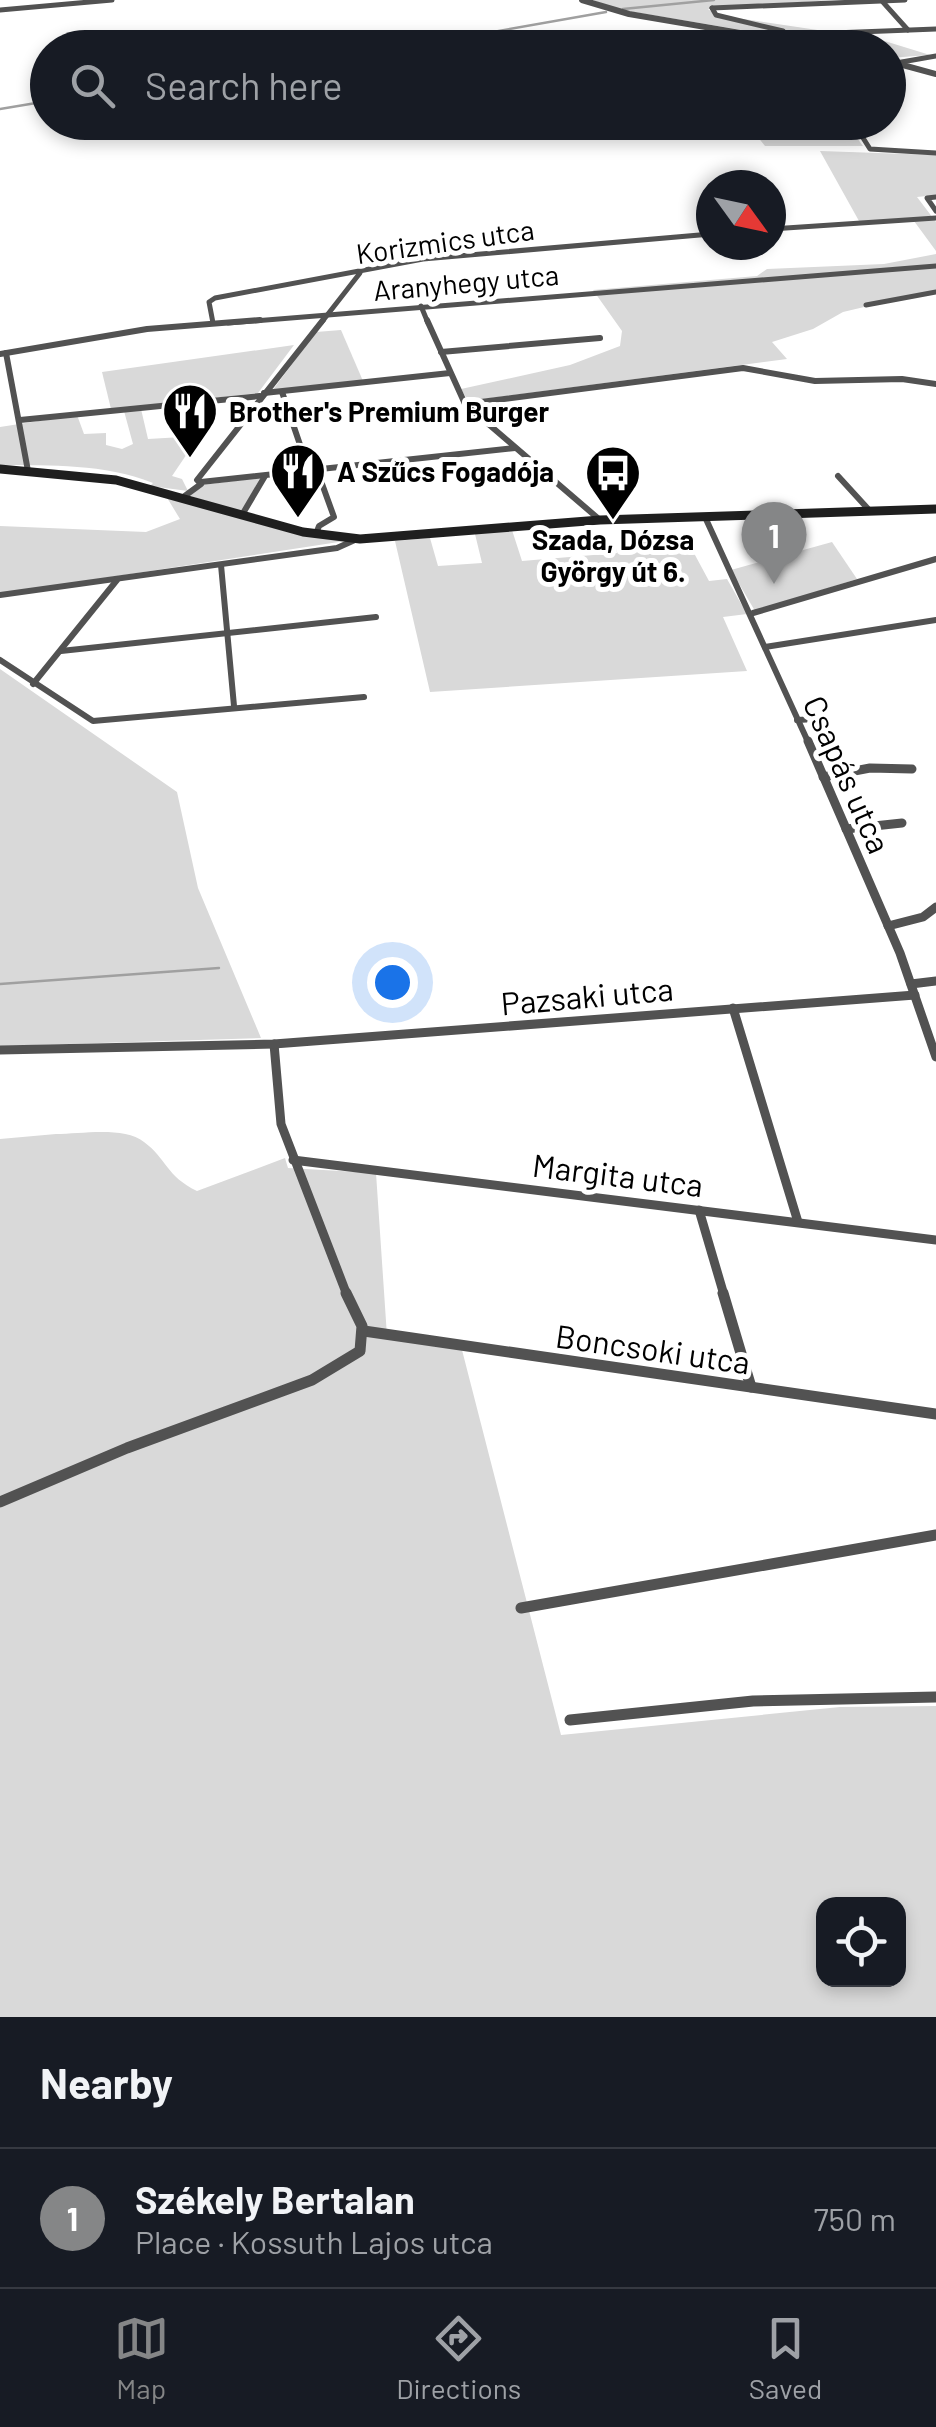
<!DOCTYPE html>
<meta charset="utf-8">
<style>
:root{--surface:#171b24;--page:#20242c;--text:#f1f3f6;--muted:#9ea1a6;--line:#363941;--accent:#858687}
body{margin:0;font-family:Barlow,sans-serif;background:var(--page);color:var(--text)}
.controls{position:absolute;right:30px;bottom:30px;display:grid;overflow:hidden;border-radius:20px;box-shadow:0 5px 15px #0003}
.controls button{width:90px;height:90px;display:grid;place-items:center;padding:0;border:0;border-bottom:2px solid var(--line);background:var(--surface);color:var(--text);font:50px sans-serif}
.compass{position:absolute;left:696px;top:170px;width:90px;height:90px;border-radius:50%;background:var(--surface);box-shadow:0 5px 15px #0003;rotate:123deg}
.you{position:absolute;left:392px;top:982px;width:35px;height:35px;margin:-25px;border:8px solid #fff;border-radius:50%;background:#1a73e8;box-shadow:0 0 0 15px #1a73e833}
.badge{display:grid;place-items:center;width:65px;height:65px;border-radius:50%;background:var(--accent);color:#fff;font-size:32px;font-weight:700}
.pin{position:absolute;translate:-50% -82px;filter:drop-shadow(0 2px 5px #0008)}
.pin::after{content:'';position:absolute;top:52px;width:35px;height:30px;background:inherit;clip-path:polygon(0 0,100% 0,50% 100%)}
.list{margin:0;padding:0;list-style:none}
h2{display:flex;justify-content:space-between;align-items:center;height:130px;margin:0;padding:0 40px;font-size:42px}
h2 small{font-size:32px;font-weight:400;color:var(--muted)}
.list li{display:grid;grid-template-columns:65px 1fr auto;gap:30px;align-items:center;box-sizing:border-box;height:140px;padding:0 40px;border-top:2px solid var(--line)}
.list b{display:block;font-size:38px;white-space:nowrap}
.list p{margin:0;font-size:32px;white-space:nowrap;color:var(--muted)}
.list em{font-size:32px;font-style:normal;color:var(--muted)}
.icon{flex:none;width:55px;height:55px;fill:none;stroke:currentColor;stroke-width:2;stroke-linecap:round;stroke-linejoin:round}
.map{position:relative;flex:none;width:936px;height:2017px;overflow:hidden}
.search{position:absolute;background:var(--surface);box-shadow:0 5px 15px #0003;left:30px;right:30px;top:30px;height:110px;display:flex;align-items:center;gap:25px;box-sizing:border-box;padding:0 35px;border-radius:55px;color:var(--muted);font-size:38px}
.sheet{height:270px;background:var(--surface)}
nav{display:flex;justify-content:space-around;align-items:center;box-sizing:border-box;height:140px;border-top:2px solid var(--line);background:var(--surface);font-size:28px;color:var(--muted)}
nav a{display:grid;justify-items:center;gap:5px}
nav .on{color:var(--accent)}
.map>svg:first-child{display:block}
</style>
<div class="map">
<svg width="936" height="2017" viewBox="0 0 936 2017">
<rect width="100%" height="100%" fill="#fff"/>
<g fill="#d9d9d9" fill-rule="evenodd">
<path d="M 593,0 L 831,0 L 708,9 L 716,15 L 878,39 L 930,55 L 889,58 L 888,48 L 843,47 L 616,9 Z"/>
<path d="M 795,123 L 846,123 L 863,146 L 765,146 L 753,131 L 798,127 Z"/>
<path d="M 820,151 L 936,155 L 936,195 L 917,197 L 936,222 L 936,251 L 914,221 L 859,221 Z"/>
<path d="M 936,254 L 936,290 L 843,312 L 813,329 L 772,342 L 787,359 L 468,401 L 461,389 L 570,365 L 620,346 L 622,331 L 593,290 L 757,276 L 767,269 L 884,264 Z"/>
<path d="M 341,330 L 363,381 L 272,391 L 316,332 Z"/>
<path d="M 294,345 L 258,393 L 111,409 L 102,372 Z"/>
<path d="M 141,409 L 148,439 L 199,436 L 172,476 L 182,479 L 188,491 L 150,486 L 153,483 C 103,463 52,466 0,465 L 0,427 L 77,415 L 84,434 L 106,433 L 106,445 L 122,449 L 133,444 L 124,411 Z"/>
<path d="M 260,478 L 242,512 L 190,496 L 202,485 Z"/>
<path d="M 166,496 L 345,541 L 0,594 L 0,526 L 146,532 L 180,519 Z"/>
<path d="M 512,530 L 522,561 L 617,553 L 616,548 L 636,546 L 636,542 L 688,542 L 709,581 L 727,579 L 747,614 L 723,617 L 747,671 L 430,692 L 395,541 L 430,538 L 438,566 L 482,563 L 475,534 Z"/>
<path d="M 832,542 L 857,579 L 755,611 L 731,570 Z"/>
<path d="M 0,669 L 177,792 L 198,888 L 261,1038 L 0,1046 Z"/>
<path d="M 56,1134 C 81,1134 124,1126 144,1142 C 167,1159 166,1176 197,1191 L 285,1158 L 288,1168 L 376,1173 L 387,1336 L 462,1350 L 561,1735 L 840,1707 L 936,1706 L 936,2017 L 0,2017 L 0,1139 ZM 824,1904 L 898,1904 L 898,1980 L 824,1980 Z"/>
</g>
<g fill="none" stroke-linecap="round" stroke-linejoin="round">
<g stroke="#a0a0a0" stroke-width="2.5">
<path d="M 623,9 L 714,0"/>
<path d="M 402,48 L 606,12"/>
<path d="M 0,109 L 48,101"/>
<path d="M 0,984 L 219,968"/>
</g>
<g stroke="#525252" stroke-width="5">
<path d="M 882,1 L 908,30"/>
<path d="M 712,8 L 905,0"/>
<path d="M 712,8 L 716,15 L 783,31 L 782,35"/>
<path d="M 0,10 L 112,0"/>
<path d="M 745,48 L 782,35 L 936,29"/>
<path d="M 896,63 L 936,56"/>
<path d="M 853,122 L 870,149 L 936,153"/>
<path d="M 936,197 L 927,198 L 936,211"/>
<path d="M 771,229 L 936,218"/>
<path d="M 866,305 L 936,292"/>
<path d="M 421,306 L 428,323"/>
<path d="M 213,323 L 209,302 L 215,298 L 423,259 L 711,234"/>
<path d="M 228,323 L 936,266"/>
<path d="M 321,323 L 360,273"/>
</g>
<g stroke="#525252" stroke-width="6">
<path d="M 427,320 L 465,404 L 600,520"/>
<path d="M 441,352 L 600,338"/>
<path d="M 6,353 L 28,471"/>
<path d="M 0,354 L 147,329 L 260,320"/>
<path d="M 282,392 L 309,471"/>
<path d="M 264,393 L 450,373"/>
<path d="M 465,404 L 743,368 L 815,381 L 902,379 L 936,384"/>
<path d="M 20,420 L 260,396"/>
<path d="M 838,476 L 870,511"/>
<path d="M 201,482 L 515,448"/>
<path d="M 182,498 L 201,484 L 197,480 L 323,320"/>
<path d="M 242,515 L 265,476"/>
<path d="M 705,517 L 809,744"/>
<path d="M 316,534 L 319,526 L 334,517 L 317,470"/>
<path d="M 221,565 L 234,706"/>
<path d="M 0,595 L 337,548 L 357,539"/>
<path d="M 753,613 L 936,559"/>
<path d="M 765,647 L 936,620"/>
<path d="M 61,651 L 376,617"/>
<path d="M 0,660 L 93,721 L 364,697"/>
<path d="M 33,684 L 117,580"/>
<path d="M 797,720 L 816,719"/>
</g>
<g stroke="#525252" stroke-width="9">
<path d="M 808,741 L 900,953 L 936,1057"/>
<path d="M 823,777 L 870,768 L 912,769"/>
<path d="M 846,829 L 902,823"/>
<path d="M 888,926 L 923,917 L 936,907"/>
<path d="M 911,984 L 936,981"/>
<path d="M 733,1008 L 798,1222"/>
<path d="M 274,1044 L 281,1124 L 347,1295"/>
<path d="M 0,1050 L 274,1044 L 915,995"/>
<path d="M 293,1160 L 936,1240"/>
<path d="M 699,1210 L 724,1295"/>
</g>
<g stroke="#525252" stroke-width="11">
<path d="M 723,1293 L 751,1387"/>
<path d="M 364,1331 L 936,1414"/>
<path d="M 0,1502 L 127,1448 L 312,1380 L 360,1351 L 362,1326 L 346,1293"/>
<path d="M 521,1608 L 936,1535"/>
<path d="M 570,1720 L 753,1701 L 936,1697"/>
</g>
<g stroke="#525252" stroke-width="6">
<path d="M 582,0 L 629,14 L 828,48"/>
<path d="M 888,61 L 936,74"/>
</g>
<path stroke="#1f1f1f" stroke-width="9" d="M 0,469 L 116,480 L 303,532 L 360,539 L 600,520 L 936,509"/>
</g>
<defs>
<g id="restaurant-pin" transform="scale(2.875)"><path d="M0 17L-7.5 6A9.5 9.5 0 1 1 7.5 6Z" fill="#000" stroke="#fff"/><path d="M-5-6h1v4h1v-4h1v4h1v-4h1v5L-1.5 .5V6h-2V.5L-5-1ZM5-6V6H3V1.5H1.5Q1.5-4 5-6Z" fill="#fff"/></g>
<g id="bus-pin" transform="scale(2.875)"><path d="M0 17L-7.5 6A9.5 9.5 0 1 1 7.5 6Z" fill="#000" stroke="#fff"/><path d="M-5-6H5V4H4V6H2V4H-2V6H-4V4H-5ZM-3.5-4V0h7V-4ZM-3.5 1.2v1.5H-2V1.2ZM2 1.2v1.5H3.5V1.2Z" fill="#fff"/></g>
</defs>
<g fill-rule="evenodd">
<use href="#restaurant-pin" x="190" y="411"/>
<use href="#restaurant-pin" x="298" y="471"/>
<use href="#bus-pin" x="613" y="473"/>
</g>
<g text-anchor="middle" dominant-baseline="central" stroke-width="10" stroke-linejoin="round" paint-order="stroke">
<g font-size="28" fill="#000" stroke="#fff">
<text transform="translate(445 241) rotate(-8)">Korizmics utca</text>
<text transform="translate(466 282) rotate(-5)">Aranyhegy utca</text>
</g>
<g font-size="28" font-weight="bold" fill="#000" stroke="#fff" text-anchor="start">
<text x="229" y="411">Brother's Premium Burger</text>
<text x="337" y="471">A Szűcs Fogadója</text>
<text x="613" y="539" text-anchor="middle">Szada, Dózsa<tspan x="613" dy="32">György út 6.</tspan></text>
</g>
<g font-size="32" fill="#000" stroke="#fff">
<text transform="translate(848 774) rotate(66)">Csapás utca</text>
<text transform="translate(587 995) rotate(-5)">Pazsaki utca</text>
<text transform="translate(618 1174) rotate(7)">Margita utca</text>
<text transform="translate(653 1348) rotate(8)">Boncsoki utca</text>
</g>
</g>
</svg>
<div class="controls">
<button><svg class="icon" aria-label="locate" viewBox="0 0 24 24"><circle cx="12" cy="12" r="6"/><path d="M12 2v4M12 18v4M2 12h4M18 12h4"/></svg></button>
</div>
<svg class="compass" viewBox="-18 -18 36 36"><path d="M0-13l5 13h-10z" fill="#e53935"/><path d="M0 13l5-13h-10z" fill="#9ea1a6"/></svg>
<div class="you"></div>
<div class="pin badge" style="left:774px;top:584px">1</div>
<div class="search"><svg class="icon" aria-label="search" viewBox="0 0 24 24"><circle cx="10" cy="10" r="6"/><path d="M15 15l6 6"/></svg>Search here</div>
</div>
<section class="sheet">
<h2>Nearby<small></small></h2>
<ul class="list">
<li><span class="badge">1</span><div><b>Székely Bertalan</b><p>Place · Kossuth Lajos utca</p></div><em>750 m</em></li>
</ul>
</section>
<nav>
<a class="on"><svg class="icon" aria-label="map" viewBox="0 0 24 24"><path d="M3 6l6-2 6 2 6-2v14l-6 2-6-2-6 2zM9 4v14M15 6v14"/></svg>Map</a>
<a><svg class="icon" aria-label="directions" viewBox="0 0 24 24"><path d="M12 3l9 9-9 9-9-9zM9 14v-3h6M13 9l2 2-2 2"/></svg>Directions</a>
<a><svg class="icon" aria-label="saved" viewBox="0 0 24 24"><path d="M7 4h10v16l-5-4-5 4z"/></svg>Saved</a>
</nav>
